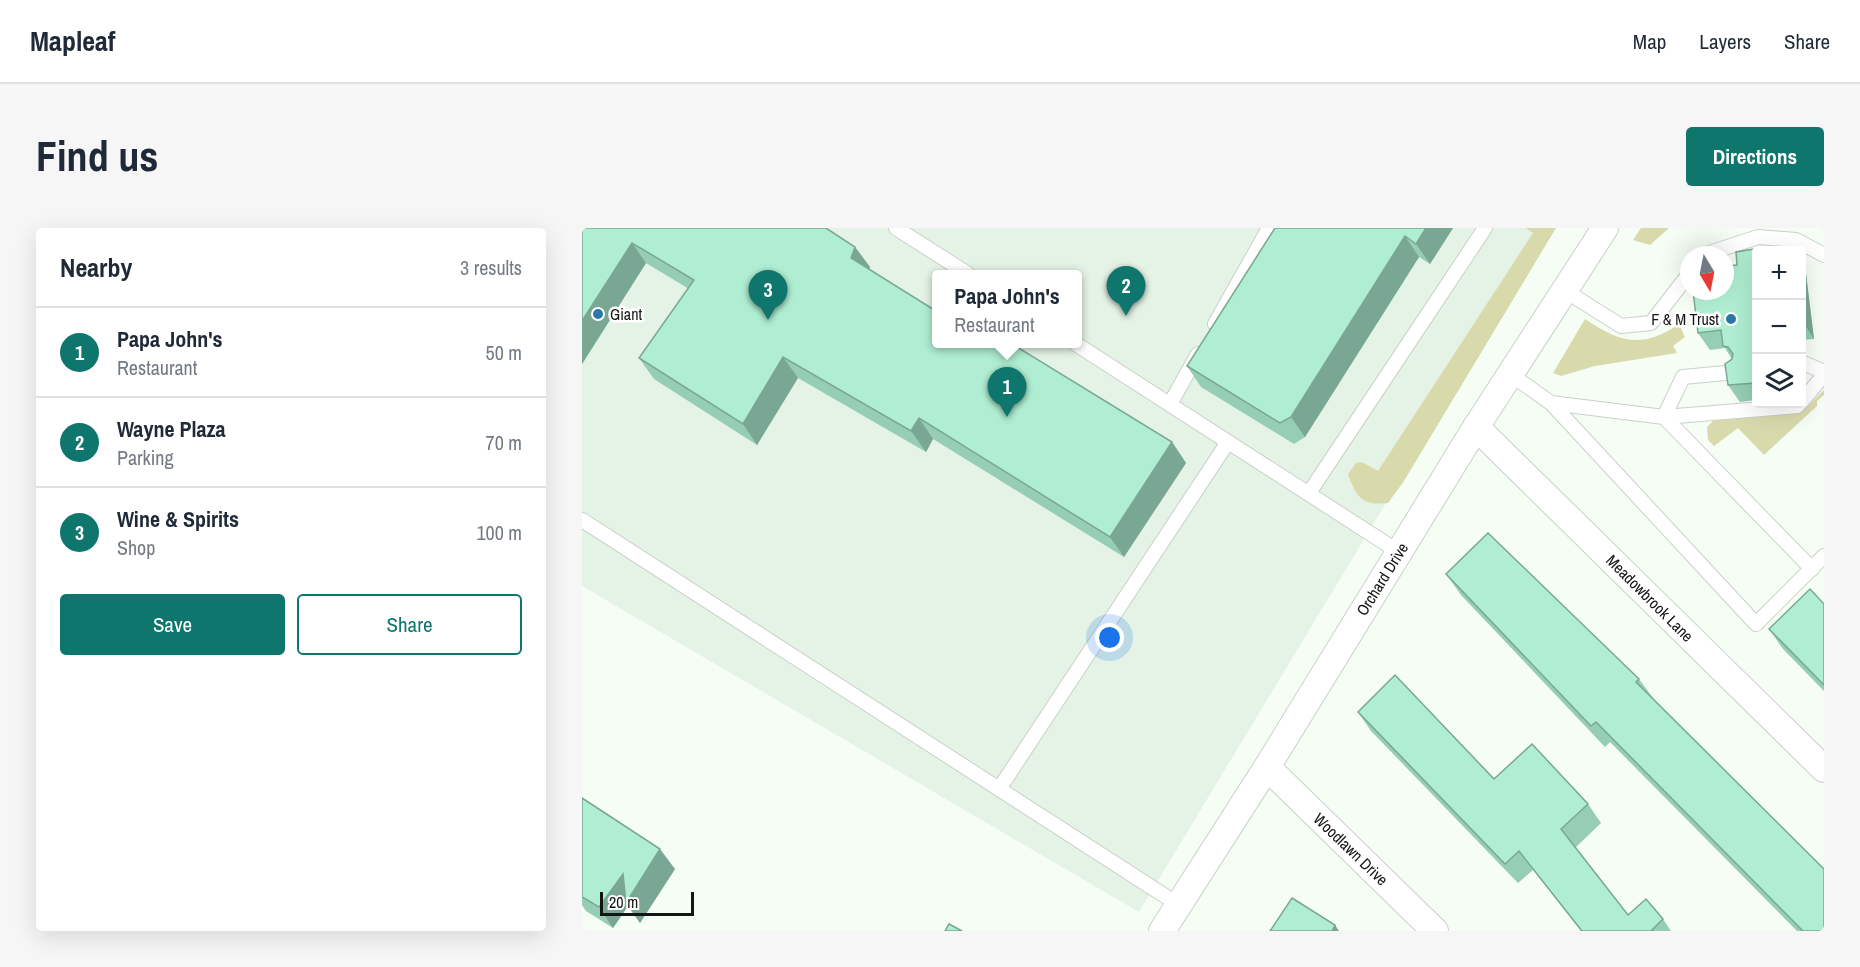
<!DOCTYPE html>
<meta charset="utf-8">
<style>
:root{--surface:#fff;--page:#f6f6f7;--text:#1f2937;--muted:#747a83;--line:#e0e1e3;--accent:#0f766e}
body{margin:0;font-family:"Archivo Narrow",sans-serif;background:var(--page);color:var(--text)}
.controls{position:absolute;right:18px;top:18px;display:grid;overflow:hidden;border-radius:6px;box-shadow:0 6px 24px #0002}
.controls button{width:54px;height:54px;display:grid;place-items:center;padding:0;border:0;border-bottom:2px solid var(--line);background:var(--surface);color:var(--text);font:30px sans-serif}
.compass{position:absolute;left:1098px;top:18px;width:54px;height:54px;border-radius:50%;background:var(--surface);box-shadow:0 6px 24px #0002;rotate:170deg}
.scale{position:absolute;left:18px;bottom:15px;width:94px;box-sizing:border-box;padding-left:6px;border:3px solid #131613;border-top:0;font-size:16px;line-height:21px;white-space:nowrap;color:#131613;-webkit-text-stroke:4px #fff;paint-order:stroke}
.you{position:absolute;left:528px;top:410px;width:21px;height:21px;margin:-15px;border:4px solid #fff;border-radius:50%;background:#1a73e8;box-shadow:0 0 0 9px #1a73e833}
.badge{display:grid;place-items:center;width:39px;height:39px;border-radius:50%;background:var(--accent);color:#fff;font-size:20px;font-weight:700}
.pin{position:absolute;translate:-50% -50px;filter:drop-shadow(0 2px 3px #0008)}
.pin::after{content:'';position:absolute;top:32px;width:21px;height:18px;background:inherit;clip-path:polygon(0 0,100% 0,50% 100%)}
.popup{position:absolute;left:350px;top:42px;width:150px;height:78px;box-sizing:border-box;display:grid;place-content:center;border-radius:6px;background:var(--surface);filter:drop-shadow(0 2px 4px #0005);font-size:20px;white-space:nowrap;color:var(--muted)}
.popup b{font-size:22px;color:var(--text)}
.popup::after{content:'';position:absolute;left:50%;top:100%;margin-left:-12px;border:12px solid transparent;border-top-color:var(--surface)}
.list{margin:0;padding:0;list-style:none}
h2{display:flex;justify-content:space-between;align-items:center;height:78px;margin:0;padding:0 24px;font-size:26px}
h2 small{font-size:20px;font-weight:400;color:var(--muted)}
.list li{display:grid;grid-template-columns:39px 1fr auto;gap:18px;align-items:center;box-sizing:border-box;height:90px;padding:0 24px;border-top:2px solid var(--line)}
.list b{display:block;font-size:22px;white-space:nowrap}
.list p{margin:0;font-size:20px;white-space:nowrap;color:var(--muted)}
.list em{font-size:20px;font-style:normal;color:var(--muted)}
.actions{display:flex;gap:12px;padding:18px 24px}
.actions a{flex:1;padding:14px 0;border:2px solid var(--accent);border-radius:6px;text-align:center;font-size:21px;color:var(--accent)}
.actions .main{background:var(--accent);color:#fff}
.icon{flex:none;width:33px;height:33px;fill:none;stroke:currentColor;stroke-width:2;stroke-linecap:round;stroke-linejoin:round}
.map{position:relative;flex:none;width:1242px;height:703px;overflow:hidden;border-radius:6px}
header{display:flex;align-items:center;gap:36px;box-sizing:border-box;height:84px;padding:0 30px;background:var(--surface);border-bottom:2px solid var(--line)}
header strong{font-size:28px}
nav{display:flex;gap:33px;margin-inline-start:auto;font-size:21px}
.intro{display:flex;align-items:center;justify-content:space-between;box-sizing:border-box;height:144px;padding:0 36px}
h1{margin:0;font-size:42px}
.button{padding:15px 27px;border-radius:6px;background:var(--accent);color:#fff;font-size:21px;font-weight:700}
main{display:flex;gap:36px;padding:0 36px}
aside{flex:1;background:var(--surface);border-radius:6px;box-shadow:0 6px 24px #0002}
.map>svg:first-child{display:block}
</style>
<header>
<strong>Mapleaf</strong>
<nav><a>Map</a><a>Layers</a><a>Share</a></nav>
</header>
<div class="intro"><h1>Find us</h1><a class="button">Directions</a></div>
<main>
<aside>
<h2>Nearby<small>3 results</small></h2>
<ul class="list">
<li><span class="badge">1</span><div><b>Papa John's</b><p>Restaurant</p></div><em>50 m</em></li>
<li><span class="badge">2</span><div><b>Wayne Plaza</b><p>Parking</p></div><em>70 m</em></li>
<li><span class="badge">3</span><div><b>Wine &amp; Spirits</b><p>Shop</p></div><em>100 m</em></li>
</ul>
<div class="actions"><a class="main">Save</a><a>Share</a></div>
</aside>
<div class="map">
<svg width="1242" height="703" viewBox="0 0 1242 703">
<rect width="100%" height="100%" fill="#f5fdf5"/>
<path fill="#e5f3e6" fill-rule="evenodd" d="M 0,0 L 970,0 L 557,684 L 0,358 ZM 354,46 L 496,46 L 496,116 L 354,116 Z"/>
<g fill="#d9daac">
<path d="M 944,0 L 974,0 L 822,253 L 806,275 C 780,278 774,269 766,246 L 774,235 L 780,234 L 796,243 L 951,5 Z"/>
<path d="M 1059,0 L 1087,0 L 1068,17 L 1051,12 Z"/>
<path d="M 1003,91 C 1039,115 1060,121 1097,96 L 1103,109 L 1091,118 L 1095,125 L 1013,138 L 979,148 L 971,145 Z"/>
<path d="M 1242,162 L 1242,167 L 1235,173 L 1235,178 L 1182,227 L 1156,200 L 1132,218 L 1126,212 L 1125,199 L 1131,193 L 1226,178 Z"/>
</g>
<g fill="none" stroke-linecap="round" stroke-linejoin="round">
<g stroke="#c9d1c9" stroke-width="16">
<g id="lane">
<path d="M 314,0 L 386,46"/>
<path d="M 1121,27 L 1176,9 L 1214,12 L 1242,27"/>
<path d="M 982,62 L 1039,98 L 1069,95 L 1107,46"/>
<path d="M 633,96 L 687,0"/>
<path d="M 494,116 L 817,324"/>
<path d="M 1220,137 L 1224,136 L 1242,144"/>
<path d="M 1154,144 L 1101,149 L 1082,189 L 1230,341"/>
<path d="M 928,146 L 969,175 L 1082,189 L 1215,178 L 1217,176"/>
<path d="M 1220,173 L 1242,147"/>
<path d="M 969,175 L 1174,396 L 1242,328"/>
<path d="M 588,176 L 616,126"/>
<path d="M 727,265 L 903,0"/>
<path d="M 0,292 L 597,677"/>
<path d="M 417,561 L 646,214"/>
</g>
</g>
<g stroke="#c9d1c9" stroke-width="28">
<g id="street">
<path d="M 894,199 L 1242,541"/>
<path d="M 685,539 L 853,703"/>
<path d="M 580,703 L 685,539 L 894,199 L 1023,0"/>
</g>
</g>
<use href="#lane" stroke="#fff" stroke-width="14"/>
<use href="#street" stroke="#fff" stroke-width="26"/>
</g>
<g fill="#96cdb5">
<path d="M 0,0 L 273,19 L 288,39 L 287,41 L 354,116 L 590,214 L 604,235 L 542,329 L 351,211 L 344,224 L 216,150 L 175,217 L 72,151 L 57,130 L 107,61 L 64,35 L 0,136 Z"/>
<path d="M 693,0 L 871,0 L 848,36 L 837,29 L 723,209 L 712,216 L 619,159 L 605,138 Z"/>
<path d="M 1174,22 L 1174,172 L 1158,174 L 1146,157 L 1150,131 L 1143,120 L 1128,122 L 1116,105 L 1155,37 Z"/>
<path d="M 1220,39 L 1224,46 L 1232,111 L 1220,112 Z"/>
<path d="M 864,346 L 1057,451 L 1242,703 L 1215,703 L 1028,514 L 1023,519 L 879,367 Z"/>
<path d="M 1242,376 L 1242,463 L 1201,421 L 1187,401 Z"/>
<path d="M 776,484 L 912,551 L 1006,576 L 1019,595 L 993,620 L 1046,687 L 1081,691 L 1089,703 L 999,703 L 951,642 L 936,655 L 789,503 Z"/>
<path d="M 0,570 L 93,641 L 58,695 L 46,678 L 31,700 L 4,683 L 0,677 Z"/>
</g>
<g fill="#7aa793">
<path d="M 844,0 L 871,0 L 848,36 L 834,16 Z"/>
<path d="M 823,8 L 837,29 L 723,209 L 709,189 Z"/>
<path d="M 50,15 L 64,35 L 0,136 L 0,93 Z"/>
<path d="M 273,19 L 288,39 L 283,51 L 269,30 Z"/>
<path d="M 1220,39 L 1224,46 L 1232,111 L 1221,94 L 1220,84 Z"/>
<path d="M 201,129 L 216,150 L 175,217 L 161,196 Z"/>
<path d="M 337,190 L 351,211 L 344,224 L 329,203 Z"/>
<path d="M 590,214 L 604,235 L 542,329 L 528,309 Z"/>
<path d="M 78,621 L 93,641 L 58,695 L 46,678 L 31,700 L 17,679 L 41,646 Z"/>
<path d="M 753,697 L 757,703 L 750,703 Z"/>
</g>
<g fill="#afeed2" stroke="#7aa793" stroke-width="1.5">
<path d="M 0,0 L 244,0 L 273,19 L 269,30 L 354,83 L 354,116 L 430,116 L 590,214 L 528,309 L 337,190 L 329,203 L 201,129 L 161,196 L 57,130 L 112,52 L 50,15 L 0,93 Z"/>
<path d="M 693,0 L 844,0 L 834,16 L 823,8 L 709,189 L 698,195 L 605,138 Z"/>
<path d="M 1184,19 L 1185,22 L 1174,22 L 1174,155 L 1146,157 L 1143,136 L 1150,131 L 1151,126 L 1146,119 L 1141,118 L 1139,102 L 1116,105 L 1111,63 L 1143,63 L 1143,38 L 1155,37 L 1154,24 Z"/>
<path d="M 906,305 L 1057,451 L 1054,454 L 1242,641 L 1242,703 L 1221,703 L 1014,494 L 1009,498 L 864,346 Z"/>
<path d="M 1228,361 L 1242,376 L 1242,457 L 1187,401 Z"/>
<path d="M 813,447 L 912,551 L 950,516 L 1006,576 L 979,601 L 1046,687 L 1064,671 L 1081,691 L 1070,702 L 1071,703 L 1000,703 L 937,623 L 923,636 L 776,484 Z"/>
<path d="M 0,570 L 78,621 L 44,675 L 41,646 L 17,679 L 0,669 Z"/>
<path d="M 710,670 L 753,697 L 750,703 L 688,703 Z"/>
<path d="M 367,696 L 380,703 L 363,703 Z"/>
</g>
<g fill="#2a77a9" stroke="#fff" stroke-width="2">
<circle cx="16" cy="86" r="6"/>
<circle cx="1149" cy="91" r="6"/>
</g>
<g text-anchor="middle" dominant-baseline="central" stroke-width="5" stroke-linejoin="round" paint-order="stroke">
<g font-size="16" fill="#131613" stroke="#fff" text-anchor="start">
<text x="28" y="86">Giant</text>
<text x="1137" y="91" text-anchor="end">F &amp; M Trust</text>
</g>
<g font-size="16" fill="#131613" stroke="#fff">
<text transform="translate(800 351) rotate(-58)">Orchard Drive</text>
<text transform="translate(1068 370) rotate(45)">Meadowbrook Lane</text>
<text transform="translate(769 621) rotate(44)">Woodlawn Drive</text>
</g>
</g>
</svg>
<div class="controls">
<button>+</button>
<button>−</button>
<button><svg class="icon" aria-label="layers" viewBox="0 0 24 24"><path d="M12 4l9 5-9 5-9-5zM3 14l9 5 9-5"/></svg></button>
</div>
<svg class="compass" viewBox="-18 -18 36 36"><path d="M0-13l5 13h-10z" fill="#e53935"/><path d="M0 13l5-13h-10z" fill="#747a83"/></svg>
<div class="scale">20 m</div>
<div class="you"></div>
<div class="pin badge" style="left:425px;top:189px">1</div>
<div class="popup"><b>Papa John's</b>Restaurant</div>
<div class="pin badge" style="left:544px;top:88px">2</div>
<div class="pin badge" style="left:186px;top:92px">3</div>
</div>
</main>
